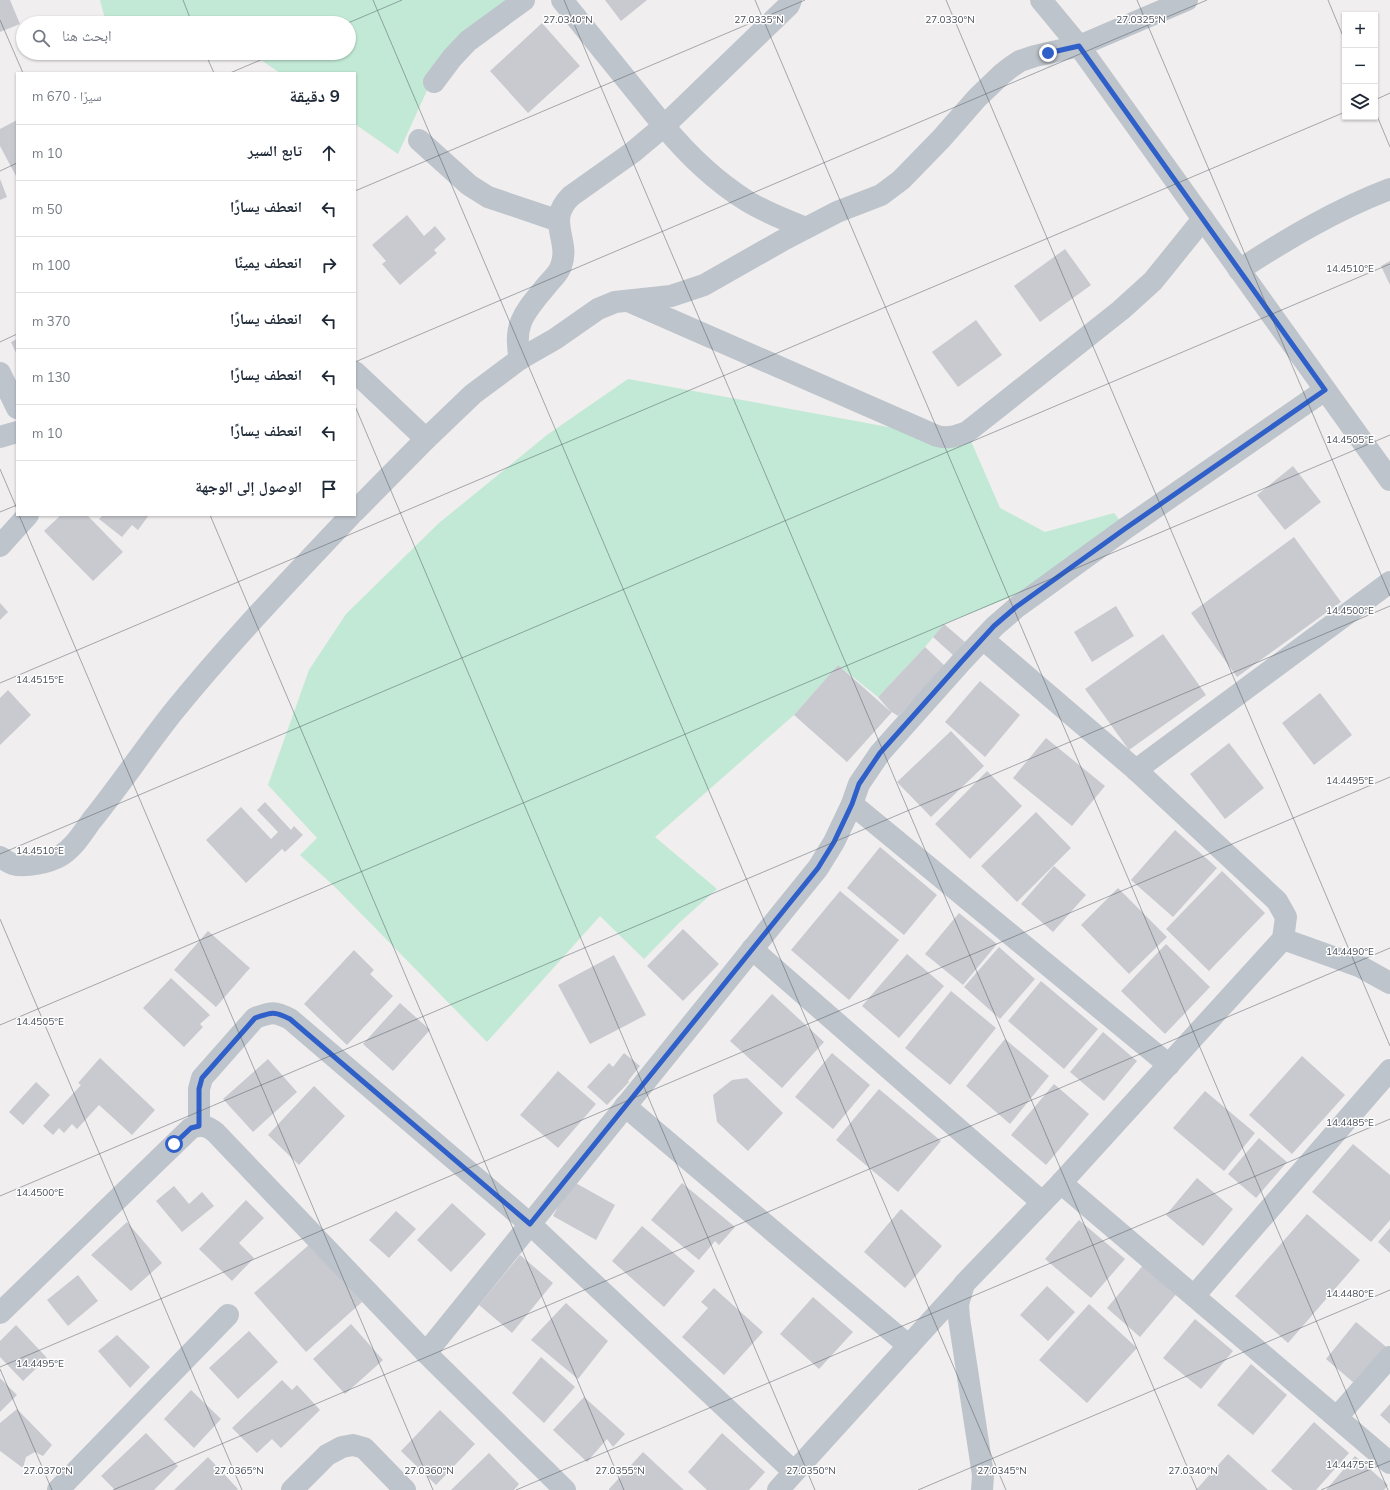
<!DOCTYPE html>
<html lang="ar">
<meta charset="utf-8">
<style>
:root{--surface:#fff;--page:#f6f6f7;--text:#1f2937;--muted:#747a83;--line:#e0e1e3}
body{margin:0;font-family:Mulish,"Noto Naskh Arabic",sans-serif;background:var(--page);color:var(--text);direction:rtl}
.controls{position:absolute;right:12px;top:12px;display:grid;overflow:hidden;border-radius:0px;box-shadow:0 1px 3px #0004}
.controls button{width:36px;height:36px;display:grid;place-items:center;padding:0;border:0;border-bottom:1px solid var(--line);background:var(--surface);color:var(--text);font:20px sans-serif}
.stop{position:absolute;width:12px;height:12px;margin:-9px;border:3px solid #2f60c9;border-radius:50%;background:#fff}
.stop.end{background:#2f60c9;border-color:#fff;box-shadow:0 1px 4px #0008}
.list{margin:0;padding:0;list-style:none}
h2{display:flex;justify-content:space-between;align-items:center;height:52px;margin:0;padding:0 16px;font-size:17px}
h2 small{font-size:13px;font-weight:400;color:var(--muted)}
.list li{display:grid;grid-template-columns:26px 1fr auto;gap:12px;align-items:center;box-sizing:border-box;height:56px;padding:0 16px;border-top:1px solid var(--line)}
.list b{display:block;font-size:15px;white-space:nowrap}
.list em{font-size:13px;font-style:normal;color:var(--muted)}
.icon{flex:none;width:22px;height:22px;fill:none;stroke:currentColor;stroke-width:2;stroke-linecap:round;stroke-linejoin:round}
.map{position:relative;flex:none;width:1390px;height:1490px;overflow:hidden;direction:ltr}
.search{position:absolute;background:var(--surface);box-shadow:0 1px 3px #0004;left:16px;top:16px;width:340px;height:44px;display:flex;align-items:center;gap:10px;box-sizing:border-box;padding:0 14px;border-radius:22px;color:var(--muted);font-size:15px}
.panel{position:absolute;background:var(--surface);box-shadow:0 1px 3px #0004;left:16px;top:72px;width:340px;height:444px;border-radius:0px;direction:rtl}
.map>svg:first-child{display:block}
</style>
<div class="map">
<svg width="1390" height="1490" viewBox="0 0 1390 1490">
<rect width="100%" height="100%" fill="#f0eeee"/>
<g fill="#c1e9d5">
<path d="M 100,0 L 515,0 L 440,62 L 398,154 L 355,124 L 355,73 L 280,73 L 251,53 L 349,53 L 349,23 L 208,23 L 202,19 L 186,23 L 106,23 Z"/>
<path d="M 628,379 L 937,436 L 967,432 L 1000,508 L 1045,532 L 1114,513 L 1126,528 L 1046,586 L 1011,597 L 944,624 L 925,647 L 878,697 L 838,665 L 794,715 L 655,837 L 717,889 L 680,922 L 644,959 L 600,916 L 487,1042 L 336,888 L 300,855 L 317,838 L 268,785 L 309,670 L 346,614 L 439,523 L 547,435 Z"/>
</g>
<g fill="#c9cad0">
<path d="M 0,0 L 10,0 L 20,24 L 0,32 Z"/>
<path d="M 605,0 L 647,0 L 621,21 Z"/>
<path d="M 542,23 L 580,66 L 528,113 L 490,71 Z"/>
<path d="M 17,120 L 17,178 L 0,146 L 0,129 Z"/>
<path d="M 0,179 L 7,197 L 0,200 Z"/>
<path d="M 407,215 L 424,236 L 435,226 L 446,239 L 434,250 L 437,253 L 400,285 L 382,264 L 386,261 L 372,245 Z"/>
<path d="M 1065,249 L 1091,285 L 1040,322 L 1014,286 Z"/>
<path d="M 1390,261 L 1390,285 L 1381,266 Z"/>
<path d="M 976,320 L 1002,355 L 958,387 L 932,352 Z"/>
<path d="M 17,339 L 17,355 L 11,342 Z"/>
<path d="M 1293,466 L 1321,502 L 1285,530 L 1257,495 Z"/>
<path d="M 61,515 L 87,515 L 123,552 L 93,581 L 44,531 Z"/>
<path d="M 103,515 L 149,515 L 138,530 L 132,525 L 122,537 L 99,519 Z"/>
<path d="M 1294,537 L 1341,602 L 1237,677 L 1191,613 Z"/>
<path d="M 0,603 L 8,612 L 0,620 Z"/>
<path d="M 1116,606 L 1134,636 L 1092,662 L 1074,632 Z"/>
<path d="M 944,624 L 965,642 L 953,655 L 933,637 Z"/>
<path d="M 1163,634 L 1206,695 L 1129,750 L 1085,689 Z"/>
<path d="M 925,647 L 945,666 L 898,716 L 892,712 L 847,762 L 794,715 L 838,665 L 891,712 L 878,697 Z"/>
<path d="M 980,681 L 1020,715 L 985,757 L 945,722 Z"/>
<path d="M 8,690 L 31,715 L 0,745 L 0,698 Z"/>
<path d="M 1320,693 L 1352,735 L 1314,765 L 1282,723 Z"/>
<path d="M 951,731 L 984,766 L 931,817 L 897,782 Z"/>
<path d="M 1046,738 L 1105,786 L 1072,826 L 1013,778 Z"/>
<path d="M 1229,743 L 1264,788 L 1225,819 L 1190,774 Z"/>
<path d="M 987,771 L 1022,806 L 970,859 L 935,824 Z"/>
<path d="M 265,802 L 291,830 L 294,826 L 303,835 L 285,852 L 282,849 L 246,883 L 206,840 L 241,807 L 271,839 L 278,832 L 257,810 Z"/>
<path d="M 1036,812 L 1071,848 L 1017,902 L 981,866 Z"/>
<path d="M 1175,830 L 1217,868 L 1173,917 L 1131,880 Z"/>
<path d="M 880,847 L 937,895 L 904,935 L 847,888 Z"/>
<path d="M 1054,866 L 1086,895 L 1053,932 L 1021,904 Z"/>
<path d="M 1222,871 L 1265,913 L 1209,971 L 1166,929 Z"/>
<path d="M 1118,888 L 1167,937 L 1129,974 L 1081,925 Z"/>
<path d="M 840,891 L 899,940 L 849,1000 L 791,950 Z"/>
<path d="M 959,913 L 997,944 L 963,985 L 925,954 Z"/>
<path d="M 683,929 L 719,964 L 683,1001 L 647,966 Z"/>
<path d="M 208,931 L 250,968 L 216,1007 L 174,970 Z"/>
<path d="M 1166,944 L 1210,987 L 1165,1034 L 1121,991 Z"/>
<path d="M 999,947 L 1035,979 L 1000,1019 L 964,987 Z"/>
<path d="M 354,950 L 374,970 L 370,974 L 393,996 L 347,1045 L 304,1004 Z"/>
<path d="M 907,954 L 944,986 L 899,1038 L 862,1006 Z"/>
<path d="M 614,955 L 646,1015 L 590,1044 L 558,985 Z"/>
<path d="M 171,978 L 210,1015 L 200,1024 L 203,1027 L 184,1047 L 143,1008 Z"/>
<path d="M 1041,981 L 1098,1029 L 1064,1069 L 1008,1021 Z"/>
<path d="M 951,991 L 996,1028 L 950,1085 L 905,1048 Z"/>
<path d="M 772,994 L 824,1042 L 782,1088 L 730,1041 Z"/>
<path d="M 400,1003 L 430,1030 L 393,1071 L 363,1044 Z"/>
<path d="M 1103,1032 L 1137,1061 L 1104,1101 L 1070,1072 Z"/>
<path d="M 1005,1039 L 1049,1076 L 1010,1124 L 966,1086 Z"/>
<path d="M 624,1053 L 640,1066 L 628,1081 L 629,1082 L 607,1105 L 587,1087 L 609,1063 L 613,1067 Z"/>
<path d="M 832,1053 L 870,1085 L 833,1129 L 795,1097 Z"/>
<path d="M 1302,1056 L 1345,1095 L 1292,1154 L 1249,1115 Z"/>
<path d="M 100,1058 L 155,1110 L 132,1135 L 99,1105 L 77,1129 L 72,1124 L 64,1133 L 59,1128 L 53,1135 L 43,1126 L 81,1085 L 78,1083 Z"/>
<path d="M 268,1059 L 297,1092 L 253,1132 L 223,1099 Z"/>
<path d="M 558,1071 L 596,1104 L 558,1148 L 520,1115 Z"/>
<path d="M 747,1078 L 783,1113 L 748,1151 L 717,1122 L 713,1095 L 732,1080 Z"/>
<path d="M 36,1082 L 50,1095 L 23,1125 L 9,1112 Z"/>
<path d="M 1054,1084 L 1089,1114 L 1046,1165 L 1011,1135 Z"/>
<path d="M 314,1086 L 345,1116 L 299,1165 L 268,1135 Z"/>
<path d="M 879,1089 L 941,1141 L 898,1192 L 836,1140 Z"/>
<path d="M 1205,1091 L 1255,1133 L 1224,1171 L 1173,1128 Z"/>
<path d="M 1259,1138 L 1287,1162 L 1256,1198 L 1228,1174 Z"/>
<path d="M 1353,1144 L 1390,1175 L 1390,1220 L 1371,1242 L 1312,1192 Z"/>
<path d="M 1197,1178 L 1233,1209 L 1203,1246 L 1166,1215 Z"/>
<path d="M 572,1181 L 615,1205 L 596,1240 L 553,1216 Z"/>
<path d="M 682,1183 L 735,1227 L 719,1245 L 715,1241 L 699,1260 L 651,1220 Z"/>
<path d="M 174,1186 L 189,1204 L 202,1192 L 214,1206 L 182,1232 L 156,1201 Z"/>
<path d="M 246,1200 L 264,1218 L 239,1243 L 254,1258 L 232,1281 L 199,1249 Z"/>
<path d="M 452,1203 L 486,1234 L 451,1272 L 417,1240 Z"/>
<path d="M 901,1209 L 942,1246 L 905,1288 L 864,1252 Z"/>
<path d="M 396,1211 L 416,1229 L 389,1258 L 369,1240 Z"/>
<path d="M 1307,1214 L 1360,1260 L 1288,1343 L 1235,1296 Z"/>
<path d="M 1079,1220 L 1125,1259 L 1091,1298 L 1045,1259 Z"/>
<path d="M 127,1222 L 162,1263 L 131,1291 L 91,1255 Z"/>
<path d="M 642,1226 L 695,1271 L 664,1307 L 612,1261 Z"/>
<path d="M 1390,1228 L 1390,1253 L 1378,1242 Z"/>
<path d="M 310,1244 L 362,1302 L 306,1352 L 254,1293 Z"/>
<path d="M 520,1255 L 553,1283 L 512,1333 L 479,1305 Z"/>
<path d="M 1145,1263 L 1178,1292 L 1140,1337 L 1107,1308 Z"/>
<path d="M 78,1275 L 98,1301 L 68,1326 L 47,1300 Z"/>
<path d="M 1047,1286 L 1075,1312 L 1048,1341 L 1020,1315 Z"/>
<path d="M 714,1288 L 763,1332 L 724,1375 L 682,1337 L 708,1308 L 701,1302 Z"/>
<path d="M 813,1297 L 853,1332 L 819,1369 L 780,1334 Z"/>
<path d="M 566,1303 L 608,1341 L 578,1379 L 531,1340 Z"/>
<path d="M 1089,1304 L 1137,1348 L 1087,1403 L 1039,1360 Z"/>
<path d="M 1195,1319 L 1233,1351 L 1201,1389 L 1163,1358 Z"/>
<path d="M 1356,1322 L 1390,1350 L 1361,1389 L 1326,1359 Z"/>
<path d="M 351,1324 L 383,1360 L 345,1394 L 313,1359 Z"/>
<path d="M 16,1325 L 47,1358 L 23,1381 L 0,1357 L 0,1341 Z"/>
<path d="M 249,1331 L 278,1362 L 238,1399 L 209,1368 Z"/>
<path d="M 117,1335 L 150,1367 L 130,1388 L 98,1351 Z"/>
<path d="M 541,1357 L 575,1387 L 544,1423 L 512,1393 Z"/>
<path d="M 1251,1364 L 1287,1395 L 1253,1435 L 1217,1405 Z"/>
<path d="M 0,1378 L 17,1395 L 0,1412 Z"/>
<path d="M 282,1380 L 292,1390 L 297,1385 L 320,1410 L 281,1448 L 272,1439 L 257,1453 L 232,1428 Z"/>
<path d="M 191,1390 L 221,1419 L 194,1448 L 164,1419 Z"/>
<path d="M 584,1397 L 625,1434 L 613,1447 L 607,1439 L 587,1462 L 553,1430 Z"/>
<path d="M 1390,1404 L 1390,1424 L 1380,1415 Z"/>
<path d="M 17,1409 L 52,1445 L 43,1456 L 35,1452 L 26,1457 L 23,1468 L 0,1451 L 0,1423 Z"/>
<path d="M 440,1410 L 475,1444 L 436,1485 L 401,1451 Z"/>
<path d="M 1314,1422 L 1349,1453 L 1316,1490 L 1293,1490 L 1271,1471 Z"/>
<path d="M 146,1433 L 178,1466 L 154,1490 L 115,1490 L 101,1476 Z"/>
<path d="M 722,1433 L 765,1472 L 749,1490 L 707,1490 L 688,1472 Z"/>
<path d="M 643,1452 L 684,1490 L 609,1490 L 609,1489 Z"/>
<path d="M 489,1453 L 519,1484 L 514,1490 L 451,1490 Z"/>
<path d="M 1228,1454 L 1268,1490 L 1196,1490 Z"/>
<path d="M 1355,1456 L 1388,1485 L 1384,1490 L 1326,1490 Z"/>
<path d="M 208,1457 L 238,1489 L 237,1490 L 174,1490 Z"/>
</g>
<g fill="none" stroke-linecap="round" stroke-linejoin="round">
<g stroke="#bec4cb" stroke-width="22">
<path d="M 562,0 L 664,126 C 688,155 715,181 747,201 C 765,212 785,220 806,228"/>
<path d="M 1041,0 L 1079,46 L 1390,480"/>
<path d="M 434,82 L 452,58 L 468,41 L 524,0"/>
<path d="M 419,140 L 469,185 L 488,197 L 559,221"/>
<path d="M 1239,270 C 1287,239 1337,209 1390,189"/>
<path d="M 628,301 L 937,436 C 948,439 957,436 967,432 L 1121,310 L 1153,281 L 1203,219"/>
<path d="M 520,359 C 512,323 526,311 547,285 C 552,279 559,273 561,266 C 571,240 545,221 571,196 L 633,152 L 664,126 L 789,5 L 791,0"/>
<path d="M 355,372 L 426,439"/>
<path d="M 0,373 L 17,408"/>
<path d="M 0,437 L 17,432"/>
<path d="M 355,511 L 426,439 L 473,394 L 520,359 L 555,339 L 598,309 L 615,302 L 671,296 L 704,285 L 785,239 L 837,212 L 881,195 L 901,180 L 941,139 L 977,98 L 1002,74 L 1011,67 L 1020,61 L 1035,56 L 1079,46 L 1187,0"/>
<path d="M 0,546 L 28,515"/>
<path d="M 1136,770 L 1390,582"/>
<path d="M 852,804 L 1169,1065"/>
<path d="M 0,857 C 4,859 9,863 13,864 C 25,868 50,862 60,856 C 74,848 83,832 92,820 C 121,784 146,746 174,711 C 230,642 291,579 351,515"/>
<path d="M 1283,939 L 1361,967 L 1390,983"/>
<path d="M 752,949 L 1042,1202"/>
<path d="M 625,1106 L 909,1346"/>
<path d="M 199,1125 L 199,1089 L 202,1078 L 255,1018 C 272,1012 274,1011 290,1019 L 530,1224 L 794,1472"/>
<path d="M 1061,1183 L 1390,1463"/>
<path d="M 1194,1296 L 1390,1070"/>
<path d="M 0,1313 L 191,1128 C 202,1124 208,1126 216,1133 L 426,1353 L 565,1490"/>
<path d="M 426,1353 L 818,868 L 834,842 L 852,804 L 859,784 L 880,753 L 963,660 L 995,626 L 1017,607 L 1126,528 L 1325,390"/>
<path d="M 1337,1417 L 1390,1357"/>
<path d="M 58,1490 L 228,1315"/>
<path d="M 292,1490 L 327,1455 L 342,1447 L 353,1445 L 364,1448 L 405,1490"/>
<path d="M 778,1490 L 963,1286"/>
<path d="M 982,1490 L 983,1475 L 959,1318 L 958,1304 L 964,1284 L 1061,1183 L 1283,939 L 1286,917 L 1277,901 L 1136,770 L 983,639"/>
</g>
</g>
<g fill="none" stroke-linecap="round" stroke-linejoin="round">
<path stroke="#2f60c9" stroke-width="5" d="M 174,1144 L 191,1128 L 199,1126 L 199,1089 L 202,1078 L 255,1018 C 272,1012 274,1011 290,1019 L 530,1224 L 818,868 L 834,842 L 852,804 L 859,784 L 880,753 L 963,660 L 994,626 L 1016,607 L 1126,528 L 1325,390 L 1079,46 L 1048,53"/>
</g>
<path fill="none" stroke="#484f59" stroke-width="1" stroke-opacity="0.45" d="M 183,0 L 192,23M 373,0 L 1006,1490M 564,0 L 1197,1490M 755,0 L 1388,1490M 946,0 L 1390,1046M 1137,0 L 1390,596M 1328,0 L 1345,41M 0,20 L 23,73M 348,23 L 402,0M 205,53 L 214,73M 230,73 L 277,53M 1375,100 L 1390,93M 1375,111 L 1390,147M 0,171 L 17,163M 355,191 L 805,0M 0,342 L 17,334M 355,362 L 1207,0M 355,406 L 815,1490M 0,469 L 17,509M 0,512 L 17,505M 19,515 L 433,1490M 210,515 L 624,1490M 0,683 L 1345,112M 0,854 L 1390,264M 0,919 L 242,1490M 0,1025 L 1390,435M 0,1196 L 1390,606M 0,1367 L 1390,777M 0,1369 L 52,1490M 113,1490 L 1390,948M 516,1490 L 1390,1119M 918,1490 L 1390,1290M 1321,1490 L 1390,1461"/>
<g font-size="10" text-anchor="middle" fill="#484f59" stroke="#fff" stroke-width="3" stroke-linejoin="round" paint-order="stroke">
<text x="568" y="23">27.0340°N</text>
<text x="759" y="23">27.0335°N</text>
<text x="950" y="23">27.0330°N</text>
<text x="1141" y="23">27.0325°N</text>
<text x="1350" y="272">14.4510°E</text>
<text x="1350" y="443">14.4505°E</text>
<text x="1350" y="614">14.4500°E</text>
<text x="40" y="683">14.4515°E</text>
<text x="1350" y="784">14.4495°E</text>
<text x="40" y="854">14.4510°E</text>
<text x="1350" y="955">14.4490°E</text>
<text x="40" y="1025">14.4505°E</text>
<text x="1350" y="1126">14.4485°E</text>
<text x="40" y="1196">14.4500°E</text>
<text x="1350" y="1297">14.4480°E</text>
<text x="40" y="1367">14.4495°E</text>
<text x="1350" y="1468">14.4475°E</text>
<text x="48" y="1474">27.0370°N</text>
<text x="239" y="1474">27.0365°N</text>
<text x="429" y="1474">27.0360°N</text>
<text x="620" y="1474">27.0355°N</text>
<text x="811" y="1474">27.0350°N</text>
<text x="1002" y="1474">27.0345°N</text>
<text x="1193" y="1474">27.0340°N</text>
</g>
</svg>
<div class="controls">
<button>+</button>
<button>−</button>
<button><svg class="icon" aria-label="layers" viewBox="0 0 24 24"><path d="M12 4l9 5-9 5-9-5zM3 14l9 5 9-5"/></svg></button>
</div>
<div class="stop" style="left:174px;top:1144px"></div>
<div class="stop end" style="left:1048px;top:53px"></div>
<div class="search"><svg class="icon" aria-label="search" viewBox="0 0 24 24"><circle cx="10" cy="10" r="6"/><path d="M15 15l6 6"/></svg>ابحث هنا</div>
<section class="panel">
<h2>9 دقيقة<small>سيرًا · 670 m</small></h2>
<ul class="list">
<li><svg class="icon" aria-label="ahead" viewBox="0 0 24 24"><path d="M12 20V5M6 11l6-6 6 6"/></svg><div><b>تابع السير</b></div><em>10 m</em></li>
<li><svg class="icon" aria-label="left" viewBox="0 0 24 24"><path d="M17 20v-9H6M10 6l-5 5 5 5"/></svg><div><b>انعطف يسارًا</b></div><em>50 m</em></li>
<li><svg class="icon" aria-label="right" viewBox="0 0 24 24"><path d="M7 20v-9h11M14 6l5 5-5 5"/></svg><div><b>انعطف يمينًا</b></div><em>100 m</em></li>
<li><svg class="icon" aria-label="left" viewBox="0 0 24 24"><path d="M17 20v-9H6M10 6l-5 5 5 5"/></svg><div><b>انعطف يسارًا</b></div><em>370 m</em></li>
<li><svg class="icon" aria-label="left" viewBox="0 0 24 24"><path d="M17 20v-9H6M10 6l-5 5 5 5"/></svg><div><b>انعطف يسارًا</b></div><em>130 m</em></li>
<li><svg class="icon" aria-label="left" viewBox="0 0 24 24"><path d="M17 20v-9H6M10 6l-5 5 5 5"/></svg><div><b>انعطف يسارًا</b></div><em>10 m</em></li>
<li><svg class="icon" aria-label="arrive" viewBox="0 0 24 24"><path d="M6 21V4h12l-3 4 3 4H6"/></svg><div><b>الوصول إلى الوجهة</b></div></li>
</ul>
</section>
</div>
